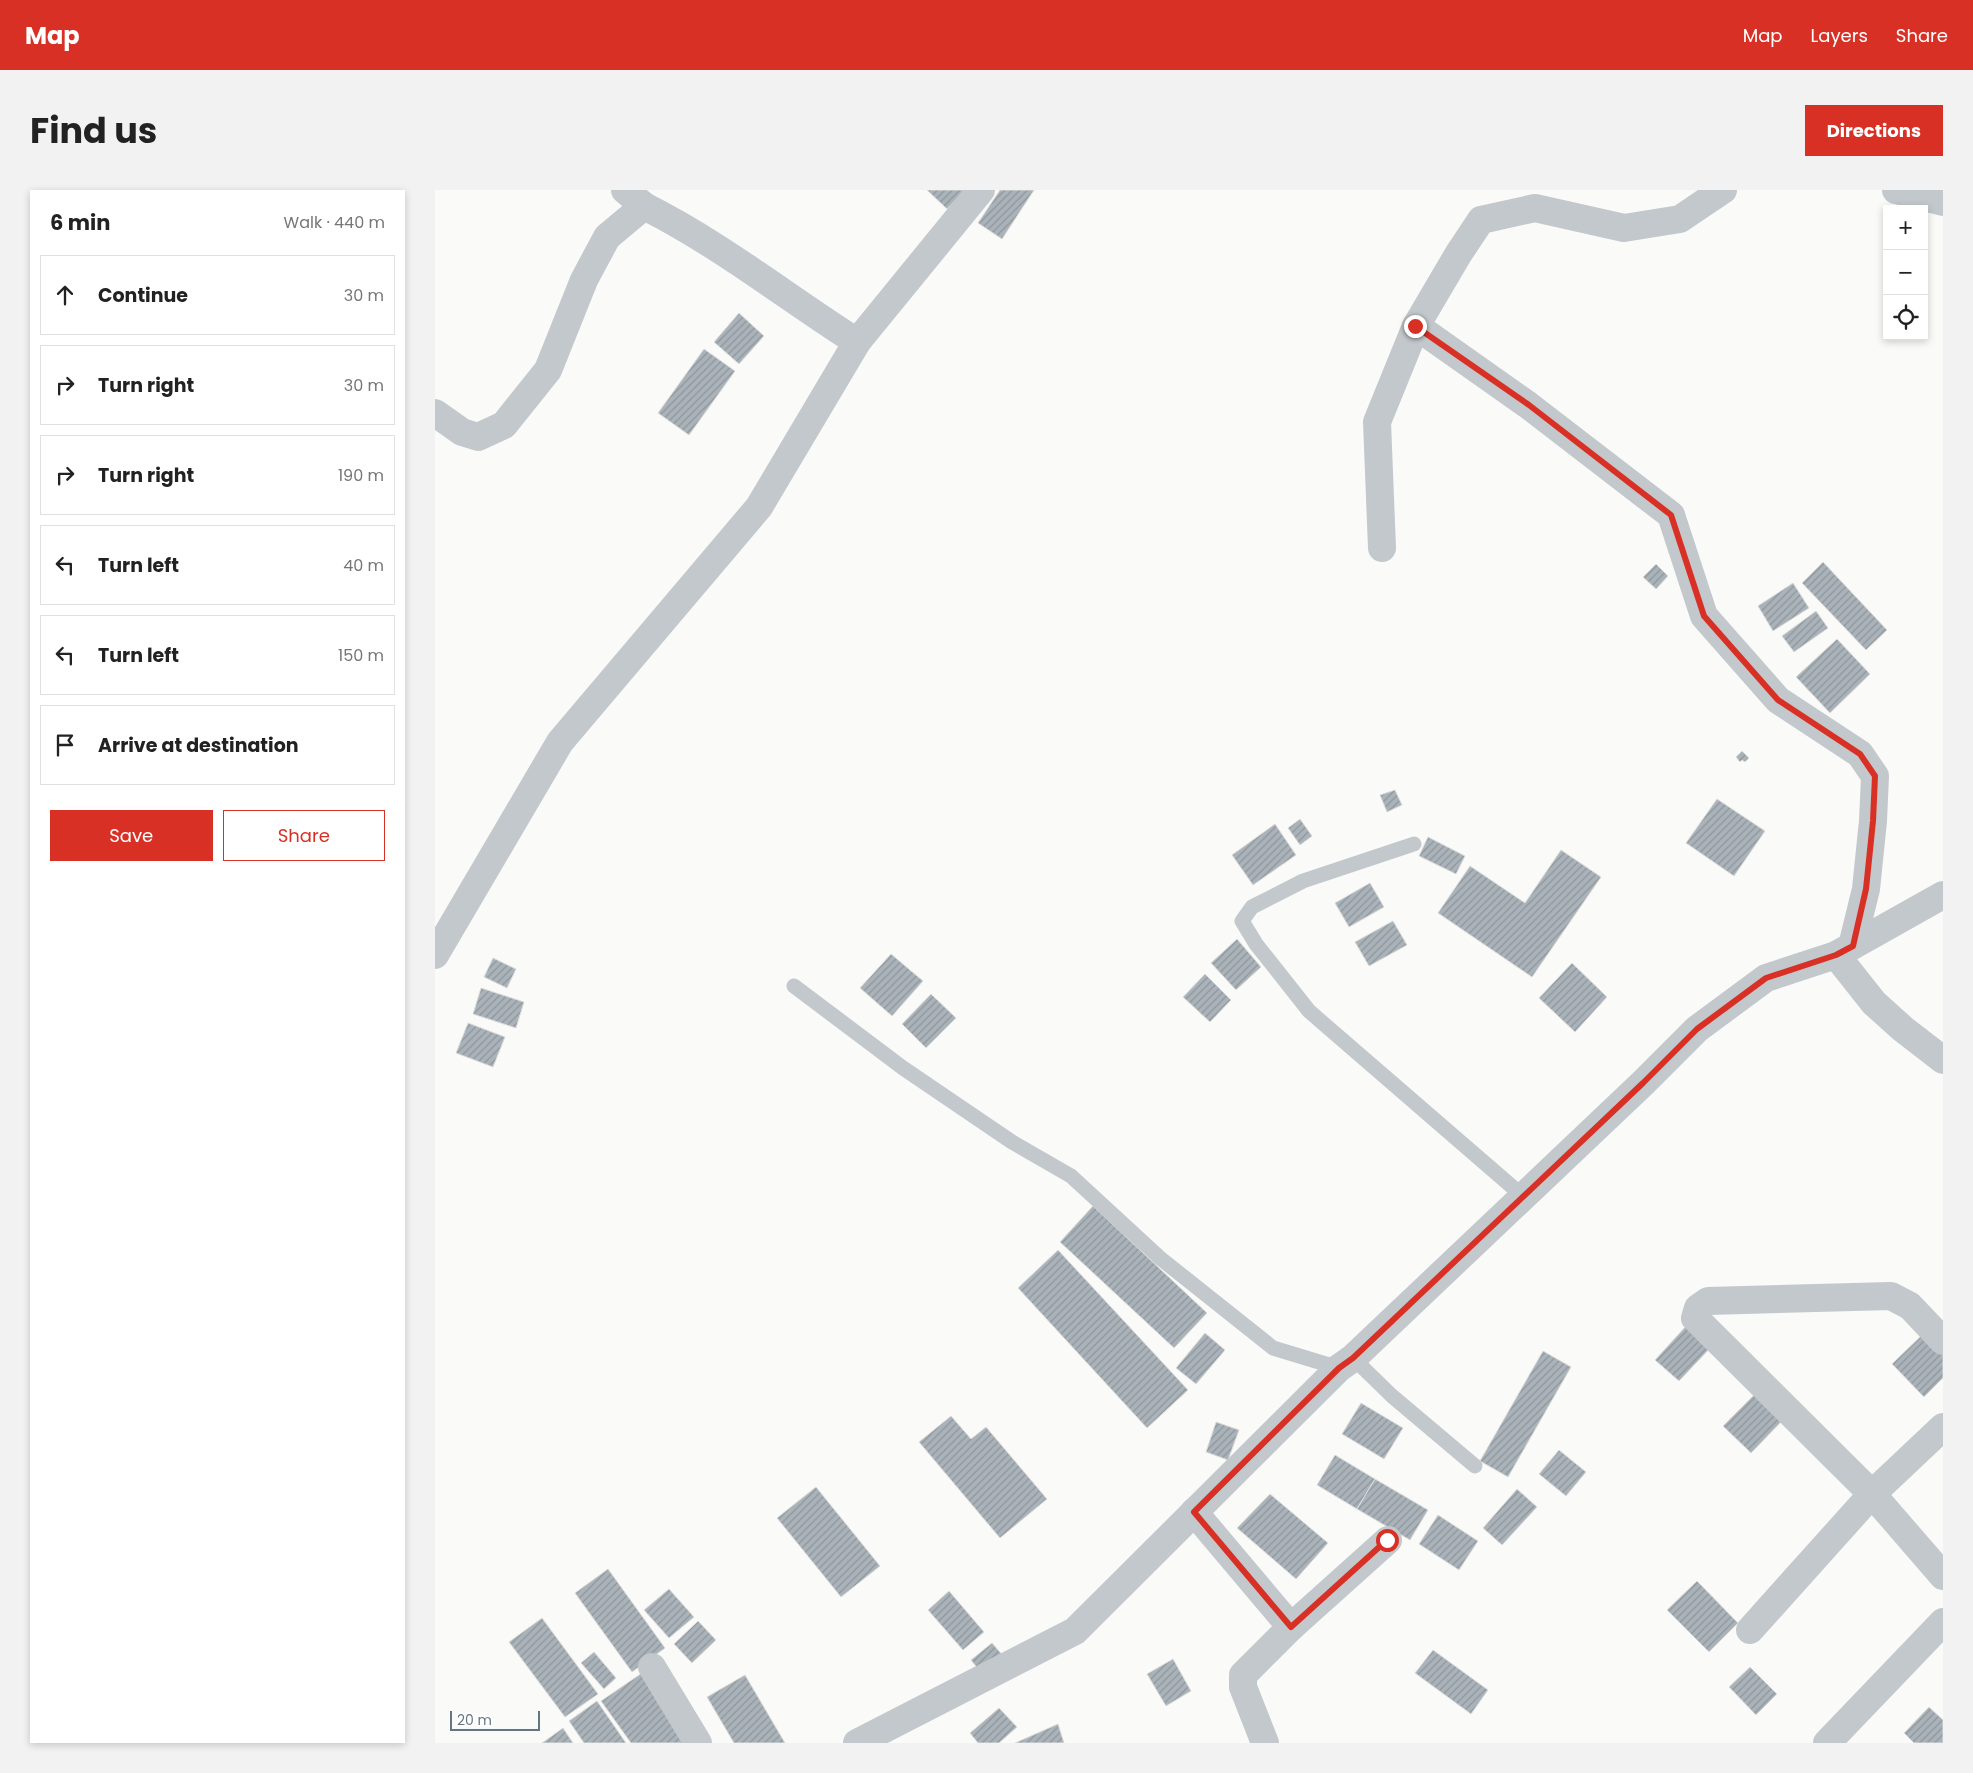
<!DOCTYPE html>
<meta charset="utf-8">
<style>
:root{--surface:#fff;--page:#f2f2f2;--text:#222;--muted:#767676;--line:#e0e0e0;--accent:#d93025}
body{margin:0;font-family:Poppins,sans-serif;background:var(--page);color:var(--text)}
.controls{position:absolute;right:15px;top:15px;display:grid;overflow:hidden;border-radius:0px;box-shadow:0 2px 8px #0003}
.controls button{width:45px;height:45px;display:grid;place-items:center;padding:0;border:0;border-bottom:1px solid var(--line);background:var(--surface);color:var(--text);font:25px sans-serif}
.scale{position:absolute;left:15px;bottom:12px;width:90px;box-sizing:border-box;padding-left:5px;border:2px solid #657683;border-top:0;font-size:14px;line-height:18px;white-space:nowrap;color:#657683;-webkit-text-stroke:4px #fff;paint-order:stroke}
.stop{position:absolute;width:15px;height:15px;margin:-11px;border:4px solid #d93025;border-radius:50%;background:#fff}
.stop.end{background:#d93025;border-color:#fff;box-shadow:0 1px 5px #0008}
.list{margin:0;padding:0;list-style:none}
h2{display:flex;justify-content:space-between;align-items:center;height:65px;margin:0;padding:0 20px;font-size:21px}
h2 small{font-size:16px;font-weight:400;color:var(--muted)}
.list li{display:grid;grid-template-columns:32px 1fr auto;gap:15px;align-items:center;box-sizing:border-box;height:80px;margin:0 10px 10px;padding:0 10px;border:1px solid var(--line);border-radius:0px}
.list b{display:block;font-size:19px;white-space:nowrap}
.list em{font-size:16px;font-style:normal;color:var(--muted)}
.actions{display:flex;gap:10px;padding:15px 20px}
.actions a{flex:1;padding:11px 0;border:1px solid var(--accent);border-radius:0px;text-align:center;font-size:18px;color:var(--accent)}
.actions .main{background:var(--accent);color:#fff}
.icon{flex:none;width:28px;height:28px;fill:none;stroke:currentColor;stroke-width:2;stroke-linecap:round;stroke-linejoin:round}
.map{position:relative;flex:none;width:1508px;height:1553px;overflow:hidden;border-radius:0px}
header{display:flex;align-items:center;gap:30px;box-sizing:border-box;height:70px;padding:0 25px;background:var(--accent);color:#fff}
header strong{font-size:24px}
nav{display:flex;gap:28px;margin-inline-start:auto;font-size:18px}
.intro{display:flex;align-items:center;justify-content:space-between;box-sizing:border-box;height:120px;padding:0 30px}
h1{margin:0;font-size:35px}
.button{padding:12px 22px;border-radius:0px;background:var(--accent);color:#fff;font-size:18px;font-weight:700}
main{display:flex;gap:30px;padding:0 30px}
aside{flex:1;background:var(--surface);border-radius:0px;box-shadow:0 2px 8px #0003}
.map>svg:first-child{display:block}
</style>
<header>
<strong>Map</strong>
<nav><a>Map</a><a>Layers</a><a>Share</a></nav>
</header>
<div class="intro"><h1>Find us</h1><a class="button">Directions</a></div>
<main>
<aside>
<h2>6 min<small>Walk · 440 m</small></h2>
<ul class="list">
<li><svg class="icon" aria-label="ahead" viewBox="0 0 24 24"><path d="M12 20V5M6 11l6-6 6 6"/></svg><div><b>Continue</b></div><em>30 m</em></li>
<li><svg class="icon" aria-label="right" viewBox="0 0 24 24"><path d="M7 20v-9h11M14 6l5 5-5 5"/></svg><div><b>Turn right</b></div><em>30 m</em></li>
<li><svg class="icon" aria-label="right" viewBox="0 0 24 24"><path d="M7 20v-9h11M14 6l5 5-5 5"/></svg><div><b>Turn right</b></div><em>190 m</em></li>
<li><svg class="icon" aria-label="left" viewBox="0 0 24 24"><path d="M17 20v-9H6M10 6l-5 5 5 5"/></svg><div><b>Turn left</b></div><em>40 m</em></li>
<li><svg class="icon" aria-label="left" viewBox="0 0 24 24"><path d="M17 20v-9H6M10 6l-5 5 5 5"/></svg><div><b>Turn left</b></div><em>150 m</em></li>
<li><svg class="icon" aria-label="arrive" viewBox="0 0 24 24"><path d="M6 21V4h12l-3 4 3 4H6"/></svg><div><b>Arrive at destination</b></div></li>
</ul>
<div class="actions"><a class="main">Save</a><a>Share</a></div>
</aside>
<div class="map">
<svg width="1508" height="1553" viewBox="0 0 1508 1553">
<defs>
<pattern id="building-hatch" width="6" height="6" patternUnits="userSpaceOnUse" patternTransform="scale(1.25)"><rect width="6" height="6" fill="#aab3b9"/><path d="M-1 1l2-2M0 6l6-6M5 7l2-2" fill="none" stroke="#8e969c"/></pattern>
</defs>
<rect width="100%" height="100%" fill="#fafaf8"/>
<g fill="url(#building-hatch)" stroke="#dcdcda">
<path d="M 492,0 L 530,0 L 512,19 Z"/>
<path d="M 565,0 L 599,0 L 567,49 L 543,33 Z"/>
<path d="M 304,123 L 329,146 L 304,174 L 279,152 Z"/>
<path d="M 269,159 L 300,181 L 254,245 L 223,223 Z"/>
<path d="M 1388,372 L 1452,440 L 1431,460 L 1367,393 Z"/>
<path d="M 1221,374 L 1233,386 L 1221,399 L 1208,387 Z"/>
<path d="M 1358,393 L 1374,418 L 1338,441 L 1323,416 Z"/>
<path d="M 1381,421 L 1393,438 L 1359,462 L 1347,446 Z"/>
<path d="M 1402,449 L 1435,484 L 1395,523 L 1361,487 Z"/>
<path d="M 1307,561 L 1314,568 L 1310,572 L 1307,570 L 1305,572 L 1301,567 Z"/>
<path d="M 960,600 L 967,615 L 952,622 L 945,605 Z"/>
<path d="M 1282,609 L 1330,641 L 1299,686 L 1251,653 Z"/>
<path d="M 865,629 L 877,646 L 865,655 L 853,638 Z"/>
<path d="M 840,634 L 861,665 L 818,695 L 797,665 Z"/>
<path d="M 993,647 L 1030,666 L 1021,684 L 984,666 Z"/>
<path d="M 1126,660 L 1166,687 L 1097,787 L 1003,723 L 1035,676 L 1090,713 Z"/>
<path d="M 935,693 L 949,717 L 914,737 L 900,713 Z"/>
<path d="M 958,731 L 972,755 L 934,776 L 920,752 Z"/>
<path d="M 802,749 L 826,777 L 801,800 L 776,773 Z"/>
<path d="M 456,764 L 488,791 L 457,826 L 425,798 Z"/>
<path d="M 58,768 L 81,779 L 72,798 L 49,787 Z"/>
<path d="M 1137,773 L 1172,807 L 1140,842 L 1104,808 Z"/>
<path d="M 770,784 L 796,810 L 775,832 L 748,807 Z"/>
<path d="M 46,798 L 89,812 L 81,838 L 38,824 Z"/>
<path d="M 496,804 L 521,828 L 491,858 L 467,834 Z"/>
<path d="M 33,833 L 70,847 L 58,877 L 21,863 Z"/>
<path d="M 658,1016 L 772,1123 L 739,1158 L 625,1052 Z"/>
<path d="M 623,1060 L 753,1200 L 712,1238 L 583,1098 Z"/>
<path d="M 1253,1134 L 1277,1156 L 1244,1191 L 1220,1170 Z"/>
<path d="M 1490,1142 L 1508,1162 L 1508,1188 L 1489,1207 L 1457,1174 Z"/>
<path d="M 770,1143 L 790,1160 L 761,1194 L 741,1178 Z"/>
<path d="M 1108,1161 L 1136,1177 L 1073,1287 L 1045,1271 Z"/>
<path d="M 1320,1204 L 1347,1231 L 1316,1263 L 1288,1236 Z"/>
<path d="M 926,1213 L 968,1238 L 949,1269 L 907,1244 Z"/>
<path d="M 516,1226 L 536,1249 L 551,1237 L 612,1309 L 565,1348 L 484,1252 Z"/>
<path d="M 781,1232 L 804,1240 L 793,1270 L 771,1262 Z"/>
<path d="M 1124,1260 L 1151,1282 L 1131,1306 L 1104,1284 Z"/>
<path d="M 900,1265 L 940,1289 L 922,1319 L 882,1295 Z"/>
<path d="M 940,1289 L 993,1320 L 975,1350 L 922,1319 Z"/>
<path d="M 381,1297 L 445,1376 L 406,1407 L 342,1328 Z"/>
<path d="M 1082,1299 L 1102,1317 L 1067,1355 L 1048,1338 Z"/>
<path d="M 835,1304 L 893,1353 L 861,1389 L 802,1338 Z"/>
<path d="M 1003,1325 L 1043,1351 L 1024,1380 L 984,1354 Z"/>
<path d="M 173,1379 L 230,1458 L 197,1482 L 140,1403 Z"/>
<path d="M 1262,1391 L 1303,1433 L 1274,1462 L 1232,1420 Z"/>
<path d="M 234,1399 L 259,1427 L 234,1448 L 209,1420 Z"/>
<path d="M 514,1401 L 549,1442 L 528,1460 L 493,1420 Z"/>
<path d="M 107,1428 L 163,1504 L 130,1527 L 74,1452 Z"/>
<path d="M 263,1431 L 281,1450 L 257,1473 L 239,1454 Z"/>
<path d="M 557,1453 L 570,1468 L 548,1485 L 536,1470 Z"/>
<path d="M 998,1460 L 1053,1500 L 1036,1524 L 980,1483 Z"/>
<path d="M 159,1462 L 181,1488 L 169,1499 L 146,1473 Z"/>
<path d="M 738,1469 L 756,1501 L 731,1516 L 712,1484 Z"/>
<path d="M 1315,1477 L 1342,1504 L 1321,1525 L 1294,1497 Z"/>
<path d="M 207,1483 L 256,1553 L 196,1553 L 166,1511 Z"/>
<path d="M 310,1485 L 350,1553 L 299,1553 L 272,1507 Z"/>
<path d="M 162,1511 L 191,1553 L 149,1553 L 134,1531 Z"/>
<path d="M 1494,1517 L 1508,1530 L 1508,1553 L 1479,1553 L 1469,1543 Z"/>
<path d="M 564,1518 L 582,1537 L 564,1553 L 543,1553 L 535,1543 Z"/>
<path d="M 623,1534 L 629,1553 L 580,1553 Z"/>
<path d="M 128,1538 L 138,1553 L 107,1553 Z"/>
</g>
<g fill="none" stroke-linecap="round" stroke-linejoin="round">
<g stroke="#c3c8cc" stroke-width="15">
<path d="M 979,654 L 868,691 L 817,717 L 807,731 L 821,754 L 874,821 L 1089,1007"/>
<path d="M 359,796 L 468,878 L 577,952 L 636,986 L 725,1068 L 838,1158 L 904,1178"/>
<path d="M 918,1168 L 957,1206 L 1040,1276"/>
</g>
<g stroke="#c3c8cc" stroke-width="28">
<path d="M 190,0 L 209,16"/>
<path d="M 1461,0 L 1508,12"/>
<path d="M 981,136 L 1093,215 L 1236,325 L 1269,426 L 1343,510 L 1425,564 L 1440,586 L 1438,631 L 1431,699 L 1417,756"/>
<path d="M 0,223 L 27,242 L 43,247 L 69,235 L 113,180 L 149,90 L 172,47 L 209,16 C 285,54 351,107 422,152"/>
<path d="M 947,358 L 942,232 L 981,136 L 1024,63 L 1046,30 L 1100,18 L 1189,38 L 1245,29 L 1288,0"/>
<path d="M 0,765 L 125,552 L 324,317 L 422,152 L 546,0"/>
<path d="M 1401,765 L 1439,813 L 1468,839 L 1508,870"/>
<path d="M 1508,1151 L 1475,1116 L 1456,1106 L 1273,1111 L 1263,1118 L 1260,1128 L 1437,1304 L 1508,1386"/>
<path d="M 759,1322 L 856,1437 L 808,1485 L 808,1497 L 830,1553"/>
<path d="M 856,1437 L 953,1350"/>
<path d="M 1315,1440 L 1437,1304 L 1508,1237"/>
<path d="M 217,1477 L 263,1553"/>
<path d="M 1392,1553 L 1508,1432"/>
</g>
<path stroke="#c3c8cc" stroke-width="28" d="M 422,1553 L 640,1441 L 904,1178 L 918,1168 L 1208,893 L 1262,839 L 1331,788 L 1401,765 L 1508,705"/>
</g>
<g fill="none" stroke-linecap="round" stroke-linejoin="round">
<path stroke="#d93025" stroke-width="6" d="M 952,1350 L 856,1437 L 759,1322 L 904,1178 L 918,1168 L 1208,893 L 1262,839 L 1331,788 L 1401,765 L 1418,756 L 1431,699 L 1438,631 L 1440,586 L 1425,564 L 1343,510 L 1269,426 L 1236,325 L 1094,215 L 980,136"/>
</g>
</svg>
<div class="controls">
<button>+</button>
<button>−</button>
<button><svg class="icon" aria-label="locate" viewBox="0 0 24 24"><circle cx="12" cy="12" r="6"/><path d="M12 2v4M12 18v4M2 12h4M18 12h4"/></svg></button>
</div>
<div class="scale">20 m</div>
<div class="stop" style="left:952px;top:1350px"></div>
<div class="stop end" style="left:980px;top:136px"></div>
</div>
</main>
